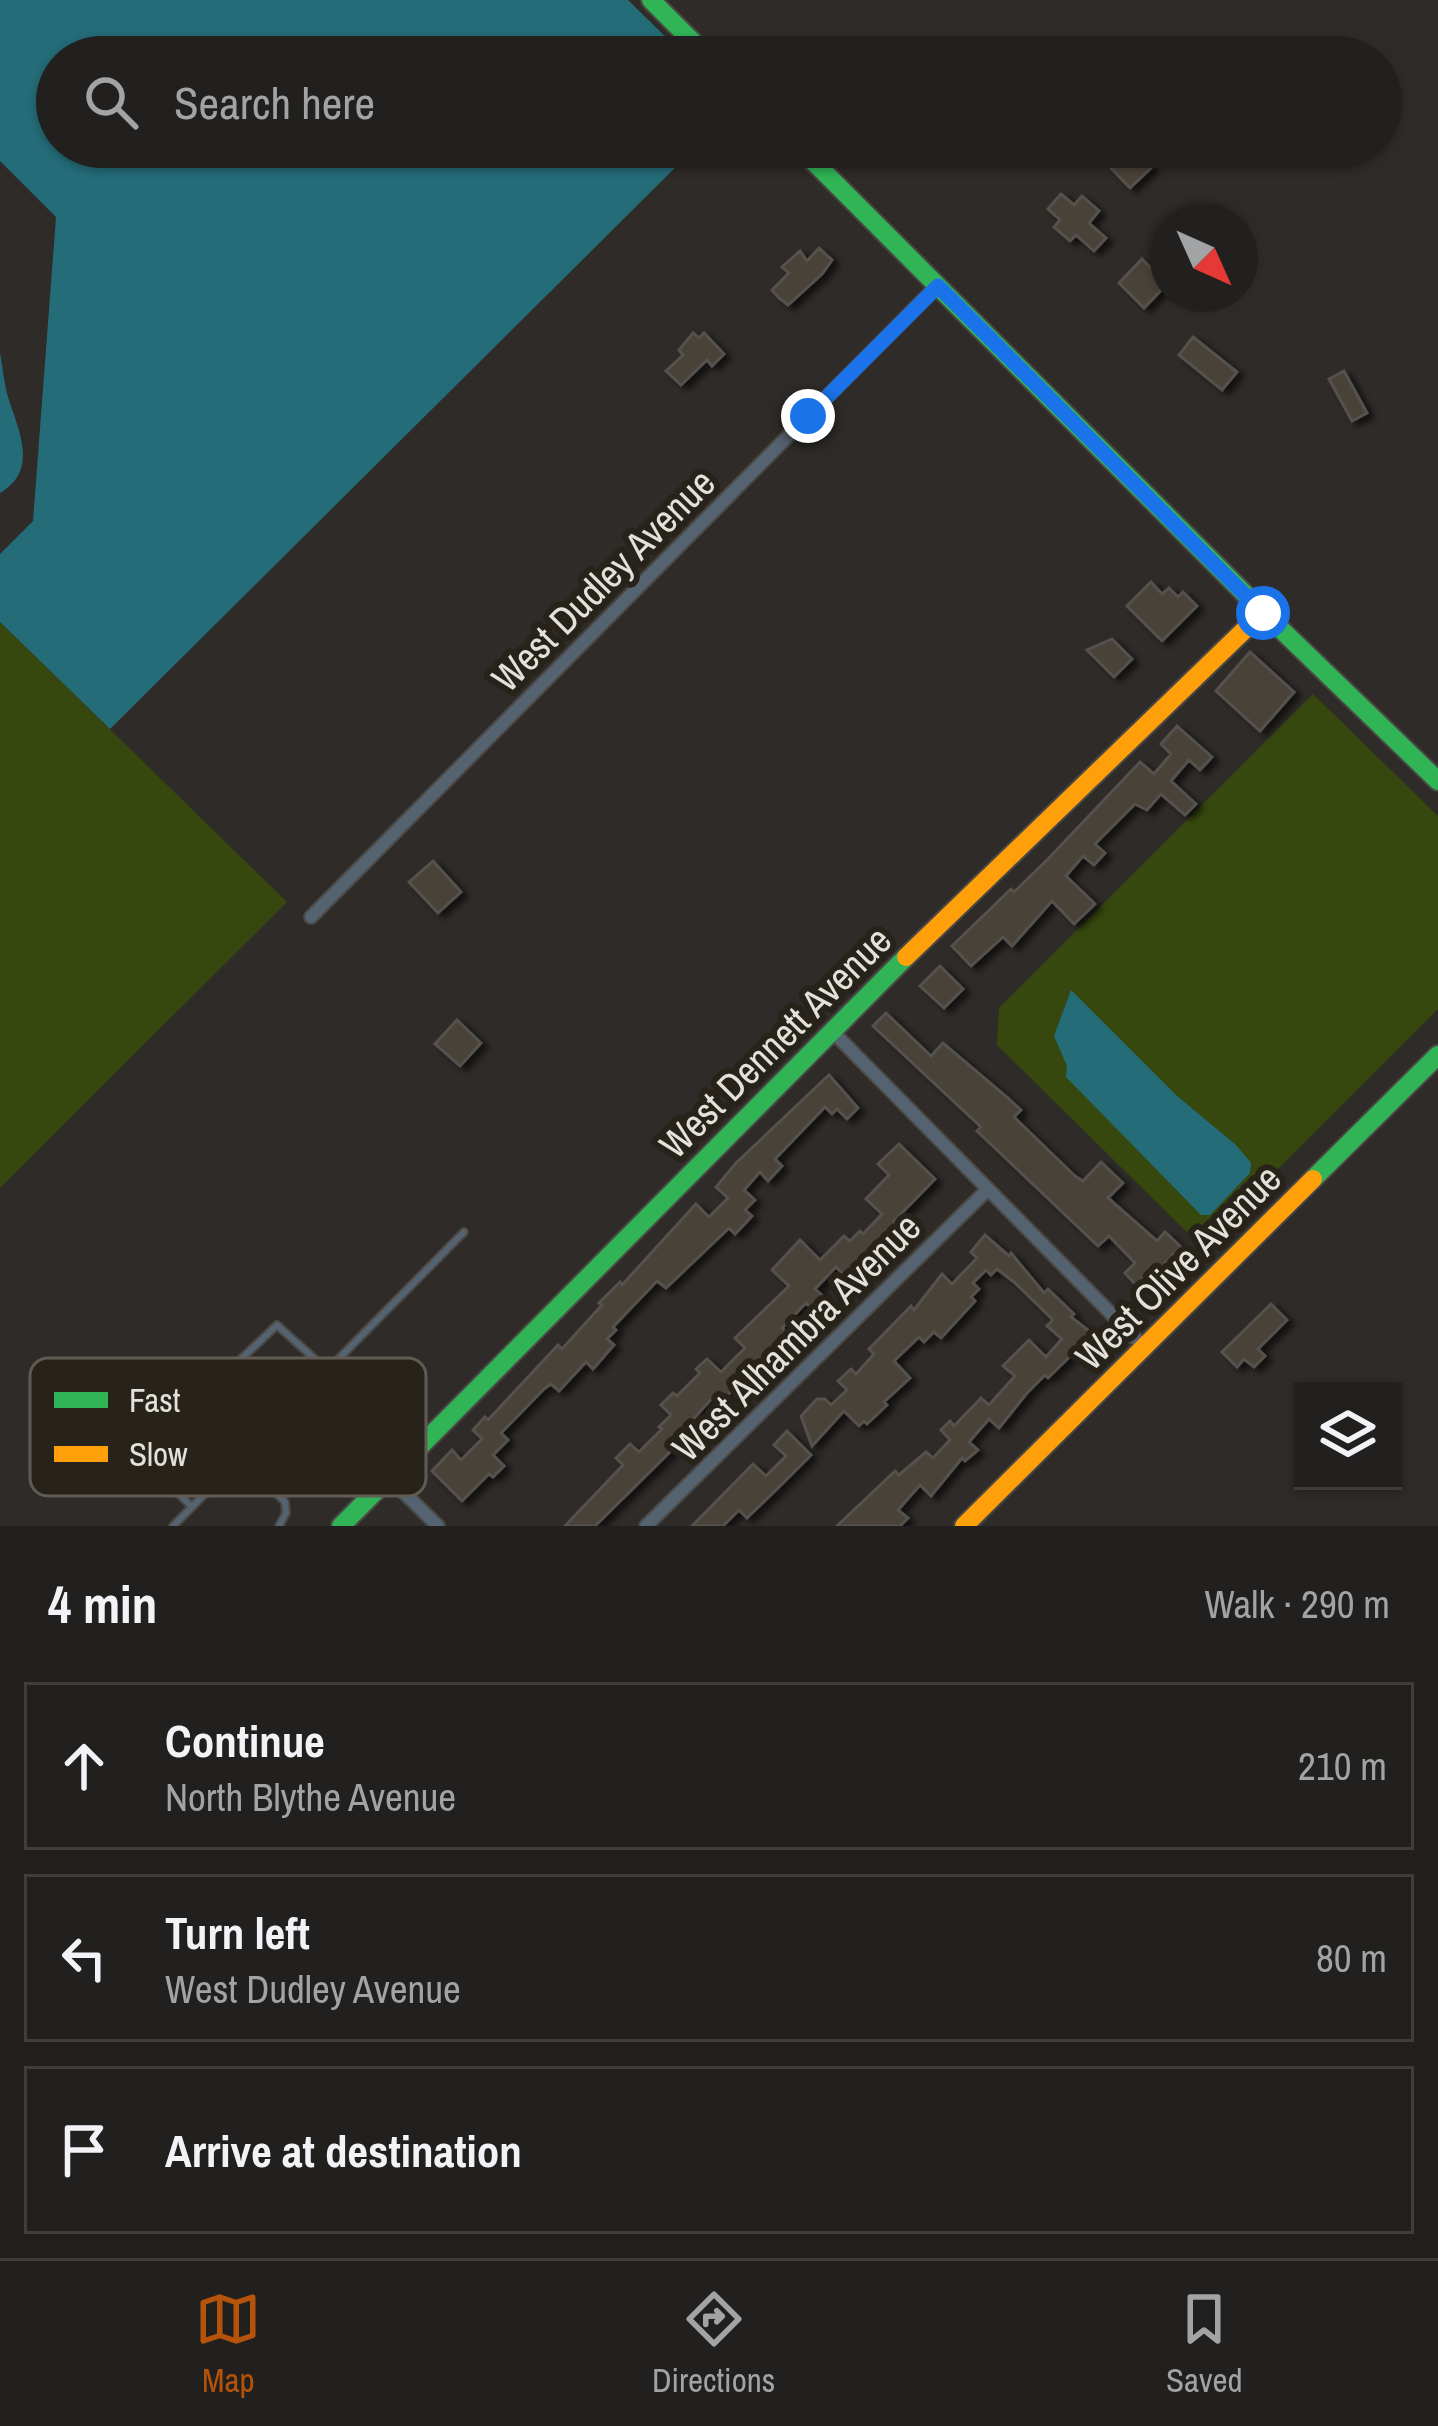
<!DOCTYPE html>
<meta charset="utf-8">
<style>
:root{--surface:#22201e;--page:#2e2d2b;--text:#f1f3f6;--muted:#a2a3a4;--line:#3f3e3c;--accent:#b45309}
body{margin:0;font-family:"Archivo Narrow",sans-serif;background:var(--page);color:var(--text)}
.controls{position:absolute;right:36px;bottom:36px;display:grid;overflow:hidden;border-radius:0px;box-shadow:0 3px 9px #0004}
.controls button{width:108px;height:108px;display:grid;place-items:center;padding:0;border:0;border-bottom:3px solid var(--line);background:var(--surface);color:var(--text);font:60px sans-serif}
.compass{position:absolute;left:1150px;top:204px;width:108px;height:108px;border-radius:50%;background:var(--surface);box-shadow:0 3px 9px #0004;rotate:135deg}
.stop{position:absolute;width:36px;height:36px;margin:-27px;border:9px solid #1a73e8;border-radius:50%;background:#fff}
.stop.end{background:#1a73e8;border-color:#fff;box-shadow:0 3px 12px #0008}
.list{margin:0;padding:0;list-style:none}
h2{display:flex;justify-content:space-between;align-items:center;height:156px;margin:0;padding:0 48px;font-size:51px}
h2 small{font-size:39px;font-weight:400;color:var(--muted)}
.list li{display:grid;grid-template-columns:78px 1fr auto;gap:36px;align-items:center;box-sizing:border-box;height:168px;margin:0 24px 24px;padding:0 24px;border:3px solid var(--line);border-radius:0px}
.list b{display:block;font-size:45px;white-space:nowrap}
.list p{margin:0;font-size:39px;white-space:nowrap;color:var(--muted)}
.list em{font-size:39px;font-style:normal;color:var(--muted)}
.icon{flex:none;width:66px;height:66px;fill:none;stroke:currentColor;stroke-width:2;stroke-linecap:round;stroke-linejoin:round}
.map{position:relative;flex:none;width:1438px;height:1526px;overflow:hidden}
.search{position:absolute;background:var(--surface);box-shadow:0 3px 9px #0004;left:36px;right:36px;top:36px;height:132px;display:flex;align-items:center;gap:30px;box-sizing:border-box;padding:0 42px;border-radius:66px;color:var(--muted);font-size:45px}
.sheet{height:732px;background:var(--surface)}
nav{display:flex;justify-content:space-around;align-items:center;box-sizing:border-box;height:168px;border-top:3px solid var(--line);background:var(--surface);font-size:33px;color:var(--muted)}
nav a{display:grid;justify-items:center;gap:6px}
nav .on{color:var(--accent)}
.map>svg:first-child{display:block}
</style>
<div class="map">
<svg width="1438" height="1526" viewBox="0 0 1438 1526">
<defs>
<filter id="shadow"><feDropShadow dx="6" dy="4" stdDeviation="3" flood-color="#0009"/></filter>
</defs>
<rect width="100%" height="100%" fill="#2e2b28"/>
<g fill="#36480e">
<path d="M 0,622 L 287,902 L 0,1188 Z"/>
<path d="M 1313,694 L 1438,816 L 1438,1009 L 1201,1246 L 997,1045 L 999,1008 Z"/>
</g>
<g fill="#246c78">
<path d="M 0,0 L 628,0 L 686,57 L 57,57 L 57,147 L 696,147 L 110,729 L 0,622 L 0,554 L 33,521 L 56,217 L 0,161 Z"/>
<path d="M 0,353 C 3,368 4,385 9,400 C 20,434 38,471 0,493 Z"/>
<path d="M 1071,990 L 1176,1095 L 1236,1145 L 1251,1163 L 1250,1173 L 1210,1215 L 1201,1215 L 1066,1077 L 1067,1066 L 1054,1036 Z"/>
</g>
<g fill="#494238" stroke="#54514e" stroke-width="3" filter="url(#shadow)">
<path d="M 1128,147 L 1152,167 L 1130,188 L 1109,166 Z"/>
<path d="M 1061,194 L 1074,205 L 1082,196 L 1099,211 L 1089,223 L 1106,238 L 1094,251 L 1076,235 L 1070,241 L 1054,227 L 1060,220 L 1048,209 Z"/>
<path d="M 819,248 L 832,260 L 822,274 L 788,305 L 779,298 L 772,290 L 789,273 L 782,267 L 800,251 L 807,261 Z"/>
<path d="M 1142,259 L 1167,284 L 1144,308 L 1119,283 Z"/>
<path d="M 693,333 L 699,338 L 704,333 L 724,354 L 712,366 L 707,360 L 681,385 L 666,371 L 683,355 L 679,350 Z"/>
<path d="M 1193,337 L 1237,372 L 1222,390 L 1179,355 Z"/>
<path d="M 1344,371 L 1367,413 L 1352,421 L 1329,379 Z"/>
<path d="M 1151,582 L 1162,594 L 1169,588 L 1178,597 L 1183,592 L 1197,606 L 1162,641 L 1127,606 Z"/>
<path d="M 1112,639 L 1132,659 L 1114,677 L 1087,650 Z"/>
<path d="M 1250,652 L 1294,692 L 1260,731 L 1216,691 Z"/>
<path d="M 1177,726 L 1212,757 L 1200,770 L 1189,760 L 1171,781 L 1196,804 L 1185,815 L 1161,794 L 1147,810 L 1135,804 L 1095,844 L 1105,853 L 1094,865 L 1083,856 L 1066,876 L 1095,904 L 1074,924 L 1052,901 L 1012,946 L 1003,937 L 971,966 L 952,946 L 1011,889 L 1014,892 L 1048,859 L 1140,762 L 1154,774 L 1171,754 L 1161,744 Z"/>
<path d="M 433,861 L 461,892 L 438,913 L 409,882 Z"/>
<path d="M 940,966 L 963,989 L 944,1008 L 920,986 Z"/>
<path d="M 886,1013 L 931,1056 L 943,1043 L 1008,1098 L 1021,1110 L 1014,1117 L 1075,1176 L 1083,1181 L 1101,1162 L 1123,1183 L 1108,1198 L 1157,1241 L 1165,1232 L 1181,1247 L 1149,1279 L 1146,1275 L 1136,1285 L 1125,1273 L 1135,1263 L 1109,1236 L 1098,1246 L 977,1131 L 981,1127 L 873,1026 Z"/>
<path d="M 457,1020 L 481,1043 L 460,1066 L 435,1044 Z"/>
<path d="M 829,1075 L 858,1108 L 847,1119 L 837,1109 L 832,1114 L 825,1107 L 775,1159 L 782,1166 L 768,1181 L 760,1172 L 744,1190 L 755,1200 L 745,1210 L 752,1216 L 735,1234 L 729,1228 L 666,1288 L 657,1281 L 613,1327 L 616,1330 L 607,1339 L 614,1345 L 593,1369 L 586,1362 L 559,1391 L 551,1384 L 544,1389 L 501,1433 L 508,1440 L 493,1455 L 504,1466 L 493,1477 L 489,1474 L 462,1501 L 432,1471 L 452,1450 L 461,1460 L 482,1439 L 473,1430 L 485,1417 L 488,1420 L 558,1345 L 562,1349 L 602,1305 L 599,1303 L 620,1282 L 622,1285 L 696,1204 L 709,1217 L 728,1198 L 716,1187 L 736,1163 Z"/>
<path d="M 899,1144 L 935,1179 L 894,1221 L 897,1224 L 844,1275 L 836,1267 L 815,1289 L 824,1297 L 812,1309 L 806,1303 L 782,1328 L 788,1334 L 724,1399 L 717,1393 L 684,1429 L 689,1433 L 595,1526 L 565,1526 L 623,1465 L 616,1458 L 630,1444 L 639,1452 L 662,1429 L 659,1427 L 671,1415 L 661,1405 L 673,1393 L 677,1396 L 700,1373 L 696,1369 L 707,1359 L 721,1372 L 745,1348 L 735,1338 L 789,1286 L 772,1270 L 800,1240 L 820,1260 L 844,1236 L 850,1241 L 860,1231 L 863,1234 L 882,1214 L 866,1199 L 889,1175 L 878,1164 Z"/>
<path d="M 985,1235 L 1009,1256 L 1011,1253 L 1044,1293 L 1048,1289 L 1074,1314 L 1071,1317 L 1093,1334 L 1048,1378 L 1045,1375 L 1027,1393 L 999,1428 L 989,1419 L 969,1442 L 978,1450 L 965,1461 L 962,1458 L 931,1496 L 920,1485 L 898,1510 L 908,1518 L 900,1526 L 837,1526 L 895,1471 L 899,1475 L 926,1452 L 933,1458 L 950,1440 L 941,1430 L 950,1421 L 954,1426 L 981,1398 L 989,1405 L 1015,1376 L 1003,1366 L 1029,1340 L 1046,1357 L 1062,1339 L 1047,1326 L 1053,1320 L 1014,1282 L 997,1269 L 991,1275 L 986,1270 L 973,1283 L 979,1289 L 971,1297 L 975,1301 L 941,1338 L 934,1332 L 924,1342 L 919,1337 L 894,1361 L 910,1378 L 884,1402 L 887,1405 L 867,1424 L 864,1421 L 859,1426 L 844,1411 L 812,1446 L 801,1416 L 817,1399 L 825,1399 L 831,1405 L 847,1390 L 838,1381 L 851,1369 L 856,1374 L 874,1354 L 869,1349 L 911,1306 L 914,1310 L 942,1274 L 952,1284 L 977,1258 L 971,1252 Z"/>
<path d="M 1271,1304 L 1287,1320 L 1258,1349 L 1265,1356 L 1254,1367 L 1244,1359 L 1237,1367 L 1222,1352 Z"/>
<path d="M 787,1431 L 811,1455 L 778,1488 L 747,1518 L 739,1510 L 723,1526 L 692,1526 L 753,1464 L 766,1476 L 786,1456 L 774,1445 Z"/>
</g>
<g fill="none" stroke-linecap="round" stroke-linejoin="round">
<g stroke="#4a4845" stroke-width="10">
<g id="lane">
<path d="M 161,1416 L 224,1475"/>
<path d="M 272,1426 L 220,1379 L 277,1325 L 327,1370"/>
<path d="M 241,1457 L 285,1502 L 286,1513 L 279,1526"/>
<path d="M 192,1507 L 135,1449 L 161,1416 L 199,1399 L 220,1379"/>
<path d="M 173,1526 L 464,1232"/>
</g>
</g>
<g stroke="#4a4845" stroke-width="16">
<g id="street">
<path d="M 311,917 L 938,285"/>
<path d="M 831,1030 L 1144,1347"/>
<path d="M 389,1478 L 438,1526"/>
<path d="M 646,1526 L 987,1190"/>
</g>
</g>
<g stroke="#4a4845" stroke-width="22">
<g id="fast">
<path d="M 651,0 L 708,57"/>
<path d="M 799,147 L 1263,612 L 1438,781"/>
<path d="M 1313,1179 L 1438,1055"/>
<path d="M 341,1526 L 906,957"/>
</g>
</g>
<g stroke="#4a4845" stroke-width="22">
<g id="slow">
<path d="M 906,957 L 1263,612"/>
<path d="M 964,1526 L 1313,1179"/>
</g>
</g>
<use href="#lane" stroke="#55626f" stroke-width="6"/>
<use href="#street" stroke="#55626f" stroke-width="12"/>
<use href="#fast" stroke="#30b455" stroke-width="18"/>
<use href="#slow" stroke="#ff9f0a" stroke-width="18"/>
</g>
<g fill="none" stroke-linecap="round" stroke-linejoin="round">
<path stroke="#1a73e8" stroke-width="15" d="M 808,416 L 938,286 L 1263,613"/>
</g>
<g text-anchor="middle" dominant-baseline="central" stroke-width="12" stroke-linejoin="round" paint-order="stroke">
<g font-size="39" fill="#e4e1db" stroke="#28231a">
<text transform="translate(603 580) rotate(-45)">West Dudley Avenue</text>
<text transform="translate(775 1042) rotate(-45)">West Dennett Avenue</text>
<text transform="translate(1178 1267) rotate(-45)">West Olive Avenue</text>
<text transform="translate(796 1337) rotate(-45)">West Alhambra Avenue</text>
</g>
</g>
<rect x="30" y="1358" width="396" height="138" rx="18" fill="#28231a" stroke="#605c54" stroke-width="3"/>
<rect x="54" y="1392" width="54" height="16" fill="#30b455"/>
<rect x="54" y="1446" width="54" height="16" fill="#ff9f0a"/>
<g font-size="33" fill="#e4e1db">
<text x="129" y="1412">Fast</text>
<text x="129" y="1466">Slow</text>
</g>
</svg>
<div class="controls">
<button><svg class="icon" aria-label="layers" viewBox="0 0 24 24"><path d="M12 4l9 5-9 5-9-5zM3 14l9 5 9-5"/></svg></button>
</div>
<svg class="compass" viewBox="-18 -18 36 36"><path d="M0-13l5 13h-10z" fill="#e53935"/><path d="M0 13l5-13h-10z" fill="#a2a3a4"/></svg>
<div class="stop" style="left:1263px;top:613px"></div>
<div class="stop end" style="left:808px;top:416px"></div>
<div class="search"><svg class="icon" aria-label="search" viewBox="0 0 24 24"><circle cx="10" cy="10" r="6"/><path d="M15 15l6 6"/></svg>Search here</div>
</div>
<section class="sheet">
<h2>4 min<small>Walk · 290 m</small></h2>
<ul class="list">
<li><svg class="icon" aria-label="ahead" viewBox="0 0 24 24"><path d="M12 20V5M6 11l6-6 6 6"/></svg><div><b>Continue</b><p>North Blythe Avenue</p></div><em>210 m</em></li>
<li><svg class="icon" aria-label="left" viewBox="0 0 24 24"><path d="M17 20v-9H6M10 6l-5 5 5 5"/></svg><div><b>Turn left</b><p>West Dudley Avenue</p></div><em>80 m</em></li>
<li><svg class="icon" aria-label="arrive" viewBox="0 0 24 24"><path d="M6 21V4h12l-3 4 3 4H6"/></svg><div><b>Arrive at destination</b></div></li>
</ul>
</section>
<nav>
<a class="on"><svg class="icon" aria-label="map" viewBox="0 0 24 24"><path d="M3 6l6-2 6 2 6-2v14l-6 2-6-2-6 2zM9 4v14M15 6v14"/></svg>Map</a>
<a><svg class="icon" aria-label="directions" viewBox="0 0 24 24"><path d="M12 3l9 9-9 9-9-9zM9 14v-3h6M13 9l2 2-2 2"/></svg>Directions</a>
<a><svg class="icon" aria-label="saved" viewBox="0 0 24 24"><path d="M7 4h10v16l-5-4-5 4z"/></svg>Saved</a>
</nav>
